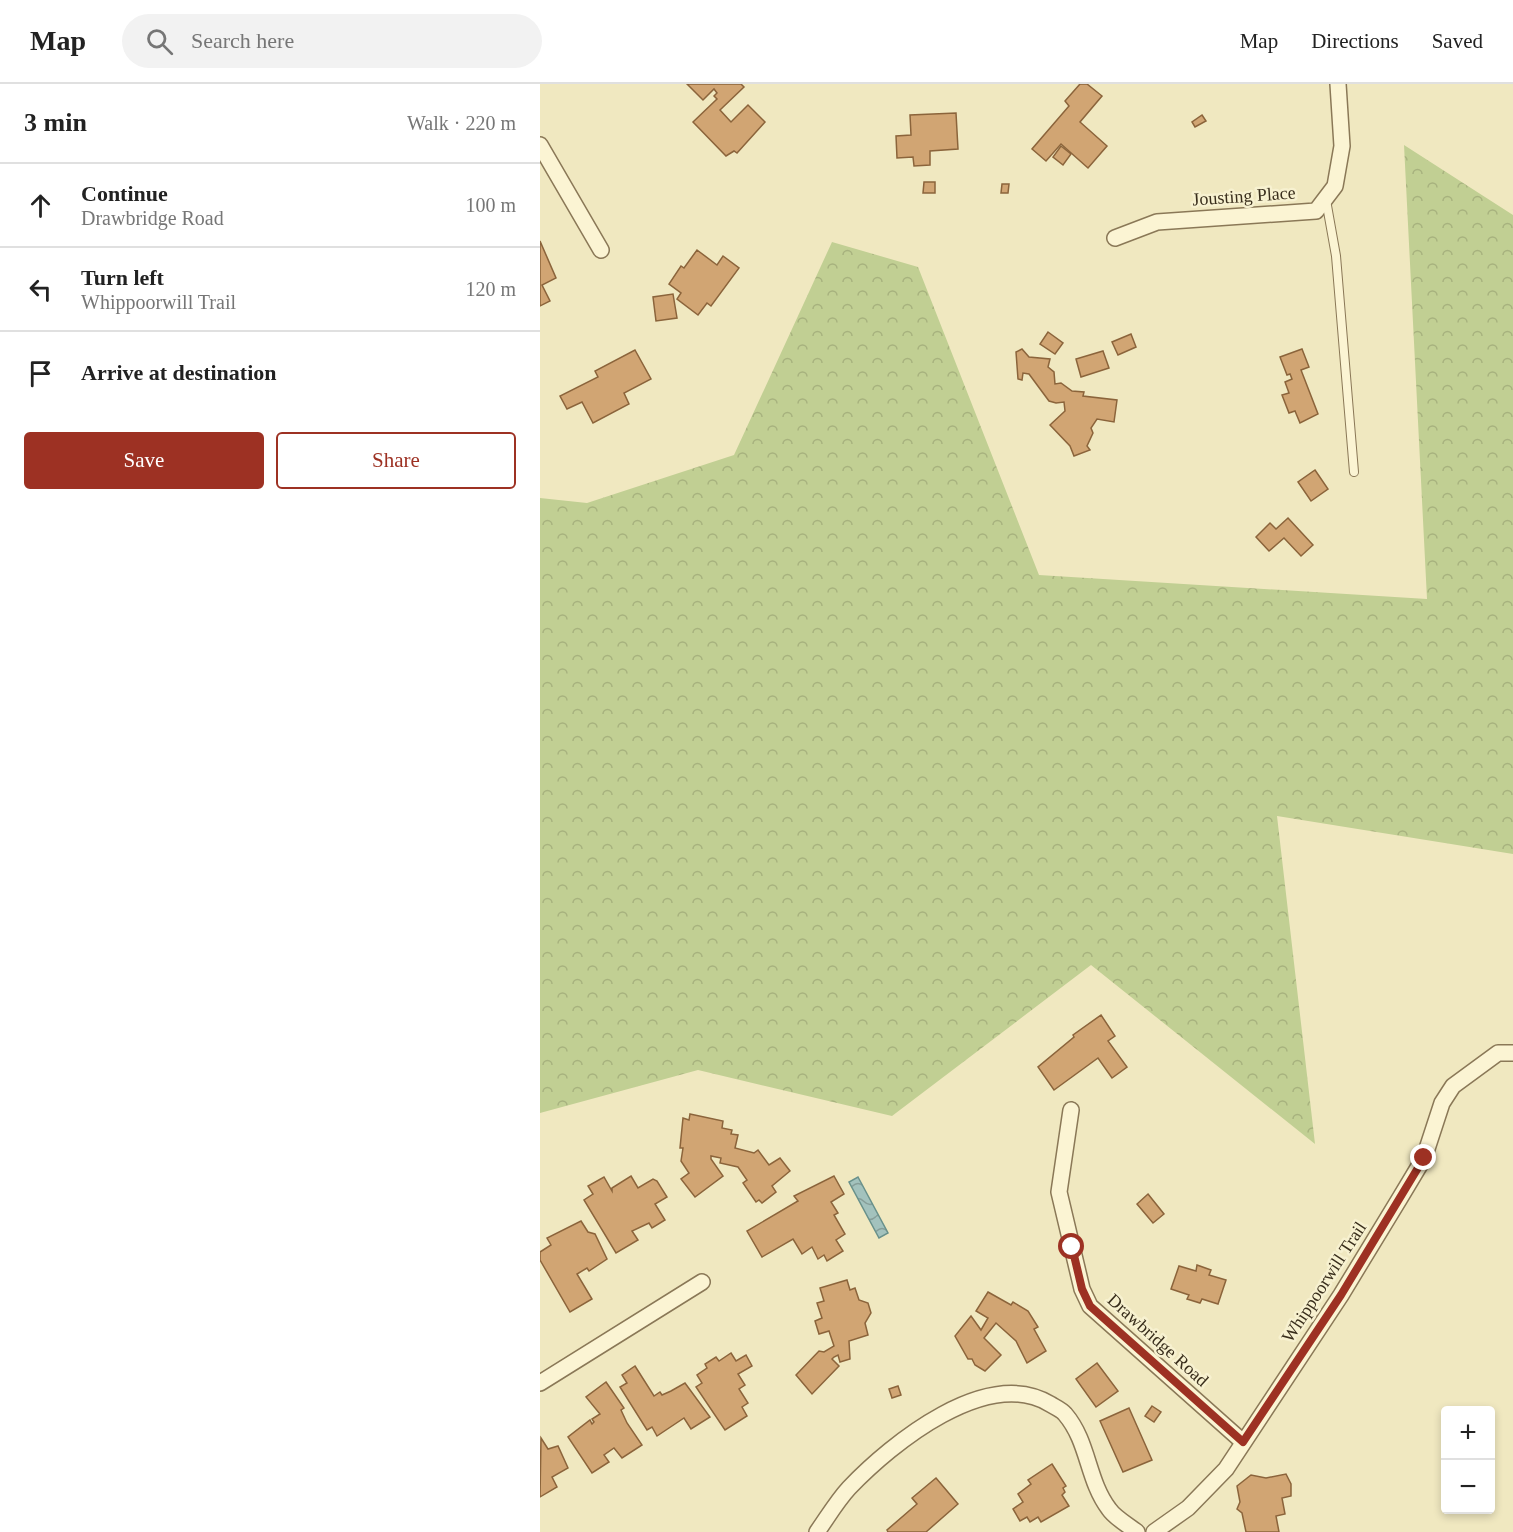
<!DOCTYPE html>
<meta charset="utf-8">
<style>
:root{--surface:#fff;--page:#f2f2f2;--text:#222;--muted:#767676;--line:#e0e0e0;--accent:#9d3123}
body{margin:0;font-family:"Times New Roman",serif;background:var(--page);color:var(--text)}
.controls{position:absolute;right:18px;bottom:18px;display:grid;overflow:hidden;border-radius:6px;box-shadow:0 3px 9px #0003}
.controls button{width:54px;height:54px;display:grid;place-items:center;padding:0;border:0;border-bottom:2px solid var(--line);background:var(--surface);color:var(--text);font:30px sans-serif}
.stop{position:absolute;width:18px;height:18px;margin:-14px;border:4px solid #9d3123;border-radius:50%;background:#fff}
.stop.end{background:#9d3123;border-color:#fff;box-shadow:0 2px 6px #0008}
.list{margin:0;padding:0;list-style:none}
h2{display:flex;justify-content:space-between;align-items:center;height:78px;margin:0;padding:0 24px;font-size:26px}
h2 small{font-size:20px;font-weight:400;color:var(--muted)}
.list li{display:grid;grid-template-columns:39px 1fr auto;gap:18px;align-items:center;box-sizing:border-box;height:84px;padding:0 24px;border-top:2px solid var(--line)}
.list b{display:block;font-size:22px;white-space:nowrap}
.list p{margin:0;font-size:20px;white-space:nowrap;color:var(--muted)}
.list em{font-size:20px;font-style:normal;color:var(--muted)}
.actions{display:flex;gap:12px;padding:18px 24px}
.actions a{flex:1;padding:14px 0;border:2px solid var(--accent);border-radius:6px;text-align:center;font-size:21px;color:var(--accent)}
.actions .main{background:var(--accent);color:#fff}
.icon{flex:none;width:33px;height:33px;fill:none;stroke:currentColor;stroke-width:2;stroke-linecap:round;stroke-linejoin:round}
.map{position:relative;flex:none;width:973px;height:1448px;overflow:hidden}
header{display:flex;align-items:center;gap:36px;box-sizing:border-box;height:84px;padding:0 30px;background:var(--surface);border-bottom:2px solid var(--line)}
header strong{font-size:28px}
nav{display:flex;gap:33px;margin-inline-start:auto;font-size:21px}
.search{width:420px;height:54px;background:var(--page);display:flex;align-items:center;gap:15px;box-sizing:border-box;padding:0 21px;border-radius:33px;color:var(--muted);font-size:22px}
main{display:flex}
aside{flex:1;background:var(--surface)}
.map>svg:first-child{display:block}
</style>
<header>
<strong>Map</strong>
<div class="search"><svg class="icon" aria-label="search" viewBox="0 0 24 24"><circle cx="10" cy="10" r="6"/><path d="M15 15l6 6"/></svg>Search here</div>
<nav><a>Map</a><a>Directions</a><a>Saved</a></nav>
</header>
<main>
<aside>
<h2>3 min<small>Walk · 220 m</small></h2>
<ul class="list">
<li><svg class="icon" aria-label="ahead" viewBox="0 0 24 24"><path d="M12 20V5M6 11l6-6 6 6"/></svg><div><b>Continue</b><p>Drawbridge Road</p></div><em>100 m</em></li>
<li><svg class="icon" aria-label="left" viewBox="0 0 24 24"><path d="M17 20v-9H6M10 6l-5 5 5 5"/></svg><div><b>Turn left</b><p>Whippoorwill Trail</p></div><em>120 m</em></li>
<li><svg class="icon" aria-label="arrive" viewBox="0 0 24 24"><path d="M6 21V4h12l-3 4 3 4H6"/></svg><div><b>Arrive at destination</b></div></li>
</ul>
<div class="actions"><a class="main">Save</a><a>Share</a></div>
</aside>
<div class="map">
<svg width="973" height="1448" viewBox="0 0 973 1448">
<defs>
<pattern id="forest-crowns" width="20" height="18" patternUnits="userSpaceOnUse" patternTransform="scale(1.5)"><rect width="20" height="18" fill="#c1cf93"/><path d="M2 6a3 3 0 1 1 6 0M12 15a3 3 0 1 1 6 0" fill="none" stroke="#a7b27e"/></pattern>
<pattern id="water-waves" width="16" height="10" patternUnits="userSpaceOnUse" patternTransform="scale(1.5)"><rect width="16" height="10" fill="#a3c2bd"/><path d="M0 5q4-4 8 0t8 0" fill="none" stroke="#869e99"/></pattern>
</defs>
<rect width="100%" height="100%" fill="#f0e8c0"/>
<path fill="url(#forest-crowns)" d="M 864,61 L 973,131 L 973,770 L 737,732 L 775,1060 L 551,881 L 352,1032 L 158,986 L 0,1029 L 0,414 L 47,419 L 194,371 L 292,158 L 378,183 L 499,491 L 887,515 Z"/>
<path fill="url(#water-waves)" stroke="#69918b" stroke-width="1.5" d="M 318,1093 L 348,1149 L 339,1154 L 309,1098 Z"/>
<g fill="#d1a573" stroke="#8b643b" stroke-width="1.5">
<path d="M 147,0 L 201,0 L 204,3 L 180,26 L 191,38 L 208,21 L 225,38 L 197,69 L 194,67 L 186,72 L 153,38 L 177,15 L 174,12 L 177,9 L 174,5 L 163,16 Z"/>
<path d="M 540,0 L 547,0 L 562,12 L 540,38 L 567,62 L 548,84 L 521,60 L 506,77 L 492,65 L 529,22 L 525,17 Z"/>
<path d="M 416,29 L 418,65 L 390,67 L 390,81 L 374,82 L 373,73 L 357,74 L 356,52 L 371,51 L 370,31 Z"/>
<path d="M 662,31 L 666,37 L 655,43 L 652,38 Z"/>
<path d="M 521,62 L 531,70 L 523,81 L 513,73 Z"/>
<path d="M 384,98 L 395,98 L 395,109 L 383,109 Z"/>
<path d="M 462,100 L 469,100 L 468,109 L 461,109 Z"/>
<path d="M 0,157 L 16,194 L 2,201 L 10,217 L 0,222 Z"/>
<path d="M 157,166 L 177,181 L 183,172 L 199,184 L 171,222 L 167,219 L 158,231 L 137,215 L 141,209 L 129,200 L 141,182 L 144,184 Z"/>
<path d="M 133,210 L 137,234 L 116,237 L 113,213 Z"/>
<path d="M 508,248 L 523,259 L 515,270 L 500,260 Z"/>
<path d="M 591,250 L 596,263 L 578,271 L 572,258 Z"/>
<path d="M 482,265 L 489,273 L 510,275 L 508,283 L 514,288 L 515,300 L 521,299 L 532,307 L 544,308 L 543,312 L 577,316 L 574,338 L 557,335 L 551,344 L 553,349 L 547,362 L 550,366 L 534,372 L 530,362 L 510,341 L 525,327 L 524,318 L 516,319 L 509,317 L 489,290 L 483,289 L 482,296 L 478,295 L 476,268 Z"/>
<path d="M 762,265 L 769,283 L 761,286 L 778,330 L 760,339 L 755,327 L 749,329 L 742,311 L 749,309 L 745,298 L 752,295 L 750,290 L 747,291 L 740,273 Z"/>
<path d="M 95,266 L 111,295 L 84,309 L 89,320 L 53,339 L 42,318 L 27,325 L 20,312 L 58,293 L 55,287 Z"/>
<path d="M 563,267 L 569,284 L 541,293 L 536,275 Z"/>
<path d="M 775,386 L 788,405 L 771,417 L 758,398 Z"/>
<path d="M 748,434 L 773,461 L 761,472 L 744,454 L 729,467 L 716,453 L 730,439 L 736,445 Z"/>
<path d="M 561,931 L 575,952 L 568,957 L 587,983 L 572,994 L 558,974 L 514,1006 L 498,983 L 534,953 L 533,951 Z"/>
<path d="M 150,1030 L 183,1037 L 182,1044 L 192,1046 L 191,1050 L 198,1051 L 195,1064 L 214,1069 L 218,1066 L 229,1081 L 240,1074 L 250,1087 L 232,1102 L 236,1108 L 222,1119 L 219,1116 L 216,1118 L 203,1099 L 207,1096 L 198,1083 L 180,1079 L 181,1074 L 171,1072 L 171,1075 L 183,1092 L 155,1113 L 141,1095 L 149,1089 L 141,1077 L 143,1064 L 140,1064 L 143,1034 L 149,1036 Z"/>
<path d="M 91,1092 L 98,1104 L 113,1095 L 117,1097 L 127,1113 L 115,1120 L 125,1136 L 112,1144 L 109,1139 L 92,1147 L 98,1156 L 76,1169 L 44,1116 L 53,1110 L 48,1102 L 64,1093 L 72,1107 L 72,1104 Z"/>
<path d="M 294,1092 L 304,1110 L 291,1118 L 298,1129 L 294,1131 L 305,1150 L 296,1156 L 303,1167 L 287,1177 L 284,1171 L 278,1175 L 272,1163 L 262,1170 L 253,1155 L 222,1173 L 207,1147 L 258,1117 L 254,1112 Z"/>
<path d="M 608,1110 L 624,1130 L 613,1139 L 597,1120 Z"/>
<path d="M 41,1137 L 48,1148 L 55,1150 L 67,1175 L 49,1187 L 47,1184 L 37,1190 L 52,1215 L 30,1228 L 0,1176 L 0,1168 L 11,1161 L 7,1154 Z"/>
<path d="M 657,1181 L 671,1186 L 669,1191 L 686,1196 L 678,1220 L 662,1215 L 660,1219 L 647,1215 L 649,1211 L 631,1205 L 639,1182 L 656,1187 Z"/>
<path d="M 307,1196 L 310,1206 L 315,1204 L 319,1216 L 328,1219 L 331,1229 L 325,1239 L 328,1251 L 309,1257 L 310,1275 L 300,1278 L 298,1271 L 294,1273 L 292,1275 L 299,1282 L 272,1310 L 256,1291 L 279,1267 L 284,1268 L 294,1262 L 289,1247 L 279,1250 L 275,1237 L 282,1234 L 277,1219 L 284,1217 L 280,1204 Z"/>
<path d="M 448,1208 L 471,1221 L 473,1218 L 488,1227 L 498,1243 L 494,1245 L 506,1267 L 487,1279 L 476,1257 L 456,1239 L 444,1254 L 461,1271 L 445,1287 L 435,1281 L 432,1275 L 428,1275 L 415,1252 L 431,1232 L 441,1246 L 448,1234 L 436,1227 Z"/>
<path d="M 191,1269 L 196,1277 L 206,1271 L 212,1282 L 198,1290 L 205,1301 L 199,1305 L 208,1319 L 202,1323 L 207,1332 L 185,1346 L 156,1303 L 162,1299 L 157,1291 L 167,1284 L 165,1280 L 176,1273 L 179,1277 Z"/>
<path d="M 557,1279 L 578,1307 L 556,1323 L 536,1295 Z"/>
<path d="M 95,1282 L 114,1312 L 120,1308 L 122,1311 L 131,1307 L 145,1299 L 170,1333 L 151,1345 L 144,1334 L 117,1352 L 112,1343 L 107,1346 L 80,1303 L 87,1299 L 82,1291 Z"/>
<path d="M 66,1298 L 84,1324 L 81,1326 L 87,1339 L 102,1361 L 82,1374 L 74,1364 L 64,1371 L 69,1378 L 52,1389 L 28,1353 L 50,1336 L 52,1340 L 54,1338 L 52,1335 L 60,1330 L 46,1313 Z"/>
<path d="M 358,1302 L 361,1311 L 352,1314 L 349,1305 Z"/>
<path d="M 612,1322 L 621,1328 L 614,1338 L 605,1332 Z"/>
<path d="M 589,1324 L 612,1376 L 583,1388 L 560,1337 Z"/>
<path d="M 1,1354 L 8,1365 L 18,1362 L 28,1384 L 12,1393 L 17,1403 L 0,1413 Z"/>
<path d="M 512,1380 L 526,1402 L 523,1404 L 525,1408 L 522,1411 L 529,1422 L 501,1438 L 498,1433 L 490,1438 L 487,1433 L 480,1437 L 473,1425 L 483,1418 L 478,1410 L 491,1400 L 488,1396 Z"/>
<path d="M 746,1390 L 751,1400 L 751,1412 L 742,1414 L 745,1430 L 736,1432 L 739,1448 L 706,1448 L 702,1429 L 697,1425 L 700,1418 L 697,1402 L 711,1391 L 726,1394 Z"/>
<path d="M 396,1394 L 418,1420 L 386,1448 L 348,1448 L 347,1446 L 377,1420 L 372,1414 Z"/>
</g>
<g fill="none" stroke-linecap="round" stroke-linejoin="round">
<g stroke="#8a7857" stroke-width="10">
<path id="service" d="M 786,116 L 796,172 L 814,388"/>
</g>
<g stroke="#8a7857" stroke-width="18">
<g id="minor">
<path d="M 0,61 L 61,166"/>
<path d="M 575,154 L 617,138 L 776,127 L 795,102 L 802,62 L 798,0"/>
<path d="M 531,1026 L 519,1108 L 542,1205 L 550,1222 L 703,1358"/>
<path d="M 0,1299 L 162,1198"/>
<path d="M 277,1448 C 287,1434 297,1417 309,1404 C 352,1359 447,1282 510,1320 C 515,1323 522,1326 525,1330 C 549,1358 547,1396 569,1425 C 575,1434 588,1441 597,1448"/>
<path d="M 614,1448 L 648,1424 L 686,1385 L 801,1211 L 860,1114 L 884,1074 L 902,1019 L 913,1002 L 958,969 L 973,969"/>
</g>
</g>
<use href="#service" stroke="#fbf4d3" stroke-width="8"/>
<use href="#minor" stroke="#fbf4d3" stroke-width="15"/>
</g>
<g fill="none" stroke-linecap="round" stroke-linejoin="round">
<path stroke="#9d3123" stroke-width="8" d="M 532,1163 L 542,1205 L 550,1222 L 703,1358 L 801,1211 L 884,1074"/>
</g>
<g text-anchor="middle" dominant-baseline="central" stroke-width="5" stroke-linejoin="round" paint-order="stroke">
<g font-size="18" fill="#392e1c" stroke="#f7f1d0">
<text transform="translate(704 112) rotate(-4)">Jousting Place</text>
<text transform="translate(784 1198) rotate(-57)">Whippoorwill Trail</text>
<text transform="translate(618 1256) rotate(42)">Drawbridge Road</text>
</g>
</g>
</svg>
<div class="controls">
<button>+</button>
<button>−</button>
</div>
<div class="stop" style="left:532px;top:1163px"></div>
<div class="stop end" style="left:884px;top:1074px"></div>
</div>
</main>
